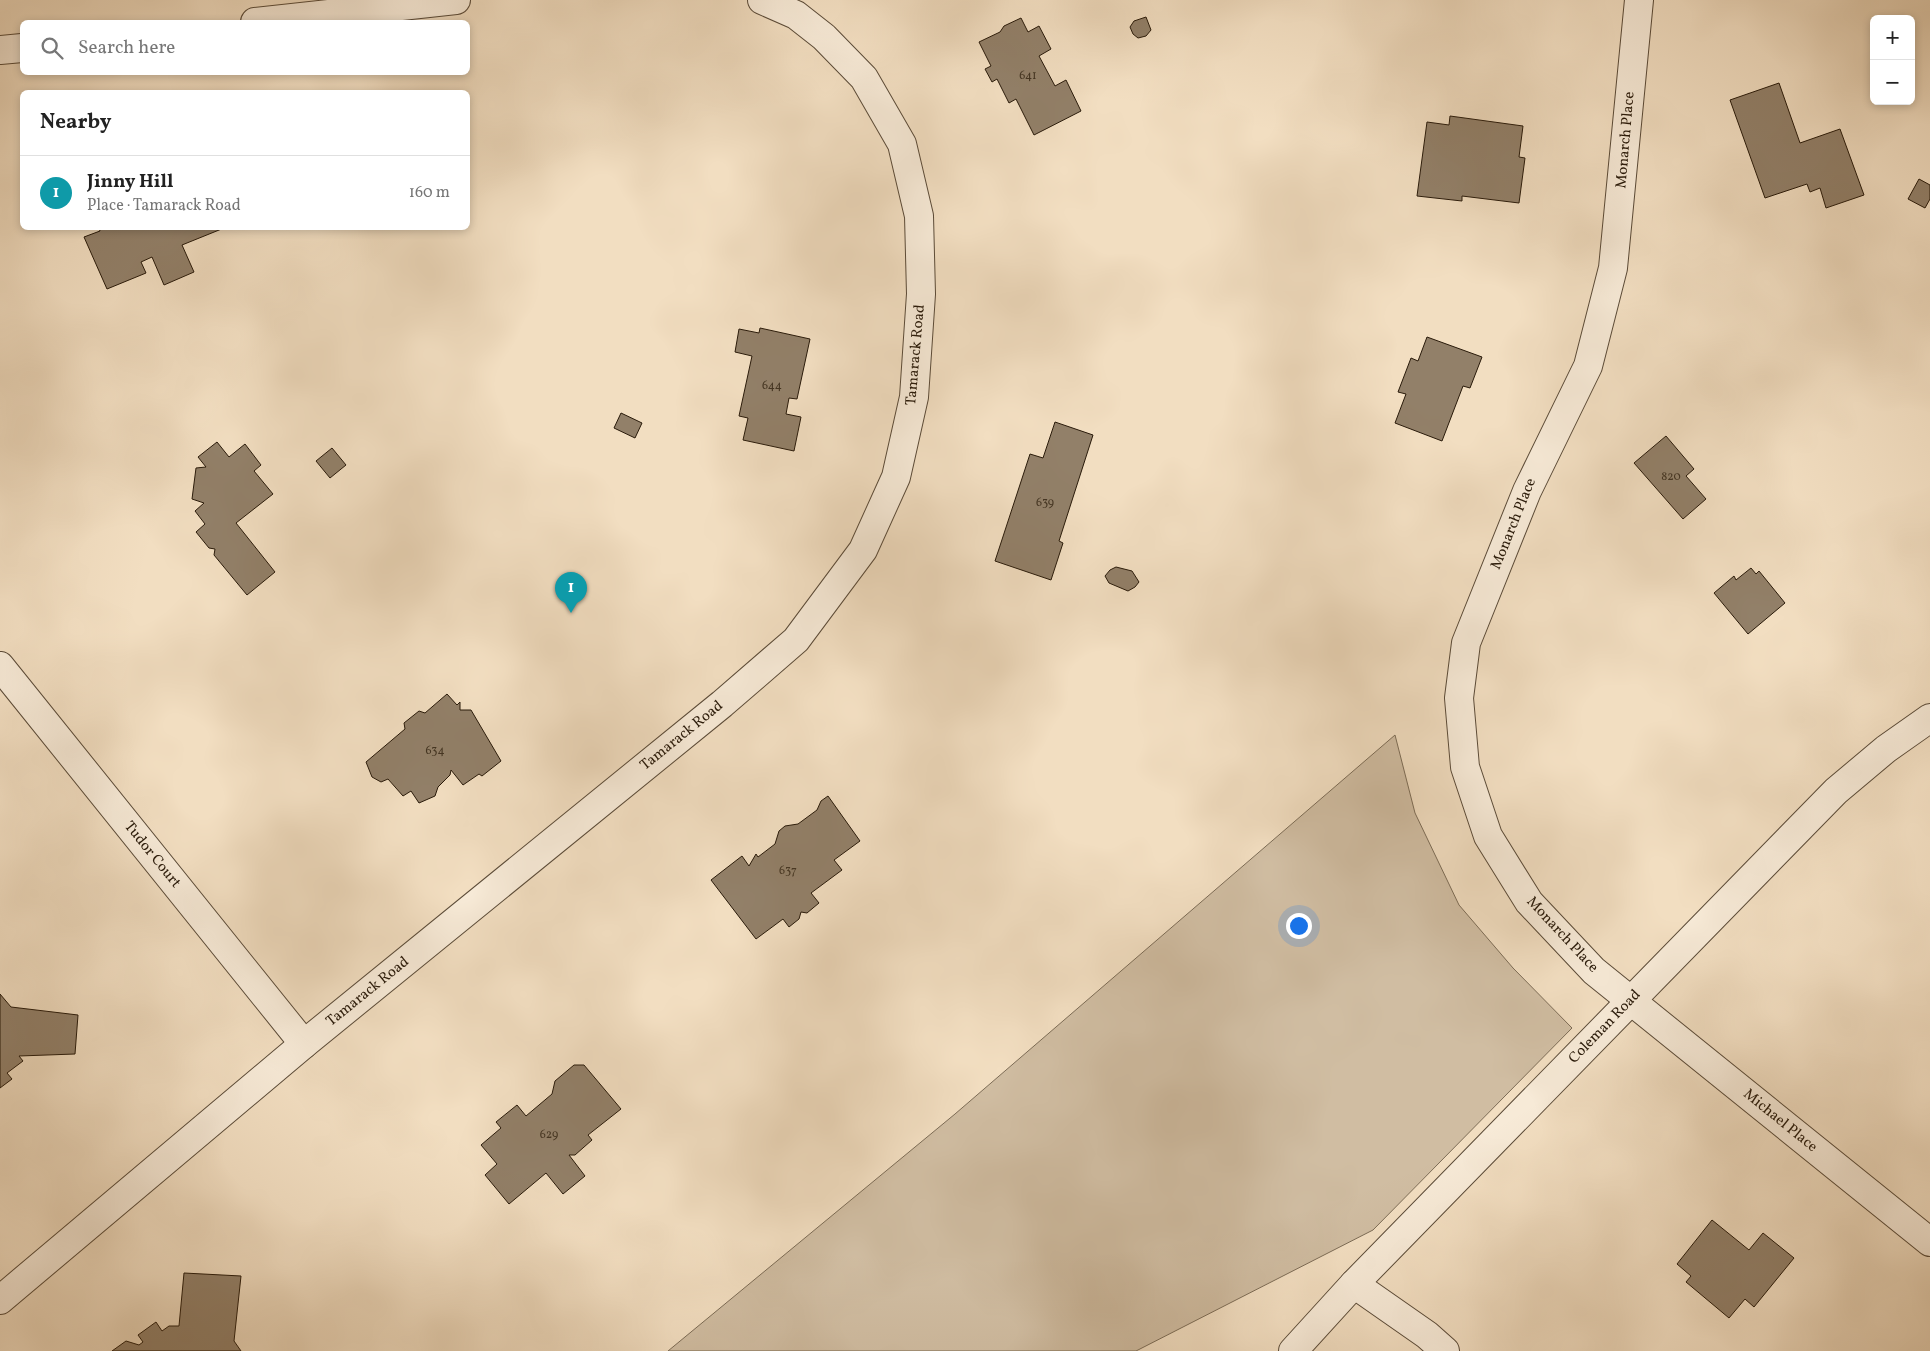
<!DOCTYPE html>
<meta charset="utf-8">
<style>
:root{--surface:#fff;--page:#f2f2f2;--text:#222;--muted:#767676;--line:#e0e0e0;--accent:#8f2418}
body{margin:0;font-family:Vollkorn,serif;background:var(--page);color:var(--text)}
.controls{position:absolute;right:15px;top:15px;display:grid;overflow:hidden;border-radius:8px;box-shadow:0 2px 8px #0003}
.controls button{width:45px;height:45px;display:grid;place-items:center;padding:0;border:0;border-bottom:1px solid var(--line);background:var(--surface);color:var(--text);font:25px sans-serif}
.you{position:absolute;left:1298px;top:925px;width:18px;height:18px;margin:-12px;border:4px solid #fff;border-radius:50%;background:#1a73e8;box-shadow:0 0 0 8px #1a73e833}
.badge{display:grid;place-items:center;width:32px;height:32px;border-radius:50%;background:var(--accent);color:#fff;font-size:16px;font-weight:700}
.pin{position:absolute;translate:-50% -41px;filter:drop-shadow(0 1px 2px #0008)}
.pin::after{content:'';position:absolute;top:26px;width:18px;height:15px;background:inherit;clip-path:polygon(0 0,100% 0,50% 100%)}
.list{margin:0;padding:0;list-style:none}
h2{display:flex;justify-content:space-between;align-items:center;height:65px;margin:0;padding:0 20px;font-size:21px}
h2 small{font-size:16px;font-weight:400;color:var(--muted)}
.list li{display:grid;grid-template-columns:32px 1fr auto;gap:15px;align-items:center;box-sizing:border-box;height:75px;padding:0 20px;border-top:1px solid var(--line)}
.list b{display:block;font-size:19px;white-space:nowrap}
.list p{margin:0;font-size:16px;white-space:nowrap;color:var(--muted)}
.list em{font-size:16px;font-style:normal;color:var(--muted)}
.icon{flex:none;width:28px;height:28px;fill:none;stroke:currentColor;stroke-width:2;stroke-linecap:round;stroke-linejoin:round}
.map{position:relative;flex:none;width:1930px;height:1351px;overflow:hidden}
.search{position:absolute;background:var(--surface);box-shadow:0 2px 8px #0003;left:20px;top:20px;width:450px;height:55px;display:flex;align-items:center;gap:12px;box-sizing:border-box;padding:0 18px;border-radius:8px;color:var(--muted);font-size:19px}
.panel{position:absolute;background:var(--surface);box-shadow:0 2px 8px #0003;left:20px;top:90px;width:450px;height:140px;border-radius:8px}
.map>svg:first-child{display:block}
</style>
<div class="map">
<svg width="1930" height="1351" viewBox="0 0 1930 1351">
<rect width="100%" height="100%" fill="#f2dec1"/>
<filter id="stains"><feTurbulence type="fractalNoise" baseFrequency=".004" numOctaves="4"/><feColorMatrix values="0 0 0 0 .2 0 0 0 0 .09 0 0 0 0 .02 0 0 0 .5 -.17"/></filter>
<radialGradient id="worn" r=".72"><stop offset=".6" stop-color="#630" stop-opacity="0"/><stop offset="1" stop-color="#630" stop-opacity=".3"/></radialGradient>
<path fill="#d0bda2" stroke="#7c6c56" d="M 1395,735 L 1415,813 L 1459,905 L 1513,968 L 1572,1028 L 1373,1230 L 1136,1351 L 668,1351 L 955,1114 Z"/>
<g fill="#928069" stroke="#291a0a">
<path d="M 1146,17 L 1151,30 L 1146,36 L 1138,38 L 1133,34 L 1130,27 L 1134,21 Z"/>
<path d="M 1021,18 L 1028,32 L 1039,26 L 1051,49 L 1039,56 L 1055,86 L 1066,80 L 1081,111 L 1034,135 L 1016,99 L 1009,103 L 997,79 L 992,82 L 985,69 L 991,66 L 979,42 L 1000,32 L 1004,26 Z"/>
<path d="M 1779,83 L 1800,143 L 1840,129 L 1864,195 L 1826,208 L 1820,188 L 1810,192 L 1807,184 L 1765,198 L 1730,100 Z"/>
<path d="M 1450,116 L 1523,126 L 1519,157 L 1525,158 L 1519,203 L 1462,196 L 1462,201 L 1417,196 L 1427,122 L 1449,125 Z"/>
<path d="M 1919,179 L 1930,185 L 1930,199 L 1925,208 L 1908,199 Z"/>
<path d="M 99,228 L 224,228 L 182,245 L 194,272 L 164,285 L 152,257 L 141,262 L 146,273 L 107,289 L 84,237 L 100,231 Z"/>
<path d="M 760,328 L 810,339 L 797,399 L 789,398 L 786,414 L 801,417 L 794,451 L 743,440 L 748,418 L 739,416 L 752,356 L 735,352 L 739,329 L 759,333 Z"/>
<path d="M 1427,337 L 1482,357 L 1470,388 L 1463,386 L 1442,441 L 1395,423 L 1406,394 L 1398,392 L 1411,358 L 1418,361 Z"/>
<path d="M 621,413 L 642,423 L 635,438 L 614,428 Z"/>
<path d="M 1055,422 L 1093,435 L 1059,541 L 1063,543 L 1051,580 L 995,561 L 1030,454 L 1043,458 Z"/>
<path d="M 1666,436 L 1694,469 L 1686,476 L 1706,499 L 1683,519 L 1634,463 Z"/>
<path d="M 217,442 L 229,457 L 245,444 L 261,465 L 254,471 L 273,494 L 236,523 L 275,572 L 247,595 L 214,555 L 215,549 L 209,548 L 196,532 L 205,524 L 195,511 L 204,503 L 192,499 L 196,468 L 206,467 L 198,457 Z"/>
<path d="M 332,448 L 346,465 L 330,478 L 316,461 Z"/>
<path d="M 1116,567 L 1132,571 L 1139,582 L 1135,587 L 1128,591 L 1109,583 L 1105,576 L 1110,570 Z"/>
<path d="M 1751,568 L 1756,574 L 1759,571 L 1785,603 L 1748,634 L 1714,593 L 1734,576 L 1736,580 Z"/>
<path d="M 447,694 L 457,705 L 460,702 L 460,710 L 471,710 L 501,761 L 482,776 L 479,774 L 463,785 L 451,770 L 450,775 L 438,787 L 435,796 L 419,803 L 411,791 L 403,796 L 388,779 L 381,782 L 372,777 L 366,762 L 405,729 L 404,723 L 419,711 L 425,713 Z"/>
<path d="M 828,796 L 860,841 L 834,860 L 842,870 L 811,893 L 819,903 L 807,913 L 801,912 L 799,919 L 789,927 L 783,919 L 756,939 L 711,880 L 742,856 L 749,866 L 756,854 L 758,857 L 775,844 L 779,831 L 785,826 L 798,824 L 817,810 L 821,801 Z"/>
<path d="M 0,994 L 11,1007 L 78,1015 L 75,1054 L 19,1056 L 23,1061 L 7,1073 L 12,1079 L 0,1088 Z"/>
<path d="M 574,1065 L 584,1065 L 621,1109 L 588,1135 L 592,1140 L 575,1155 L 569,1155 L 585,1176 L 563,1194 L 546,1173 L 509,1204 L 485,1175 L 497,1164 L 481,1145 L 501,1128 L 496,1122 L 517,1105 L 526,1116 L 552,1094 L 555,1081 Z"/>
<path d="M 1712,1220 L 1749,1250 L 1763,1233 L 1794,1258 L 1754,1307 L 1745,1299 L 1729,1318 L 1686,1282 L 1691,1276 L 1677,1264 Z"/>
<path d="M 184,1273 L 241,1276 L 234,1341 L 241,1351 L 112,1351 L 126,1341 L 139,1345 L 143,1342 L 138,1335 L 156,1322 L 162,1331 L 169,1326 L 179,1326 Z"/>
</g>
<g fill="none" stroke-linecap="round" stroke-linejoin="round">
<g stroke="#5b4b38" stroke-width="30">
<g id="minor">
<path d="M 1639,0 L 1613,268 L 1588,366 L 1527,491 L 1466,643 L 1459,698 L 1465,767 L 1488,836 L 1529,902 L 1594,971 L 1930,1242"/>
<path d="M 255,22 L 456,0"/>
<path d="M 0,50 L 22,48"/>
<path d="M 0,666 L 304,1044"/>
<path d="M 1354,1284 L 1427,1335 L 1445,1351"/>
<path d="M 0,1300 L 304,1044 L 722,704 L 796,640 L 863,550 L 896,477 L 914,397 L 921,294 L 919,216 L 902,144 L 864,78 L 824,37 L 796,15 L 762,0"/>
<path d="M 1293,1351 L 1354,1284 L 1836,791 L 1886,749 L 1930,718"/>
</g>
</g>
<use href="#minor" stroke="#f7ead7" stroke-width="28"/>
</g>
<g text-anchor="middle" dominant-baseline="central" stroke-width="4.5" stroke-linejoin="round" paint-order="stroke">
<g font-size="12" fill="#433422">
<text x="1028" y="76">641</text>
<text x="772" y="386">644</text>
<text x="1671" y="477">820</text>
<text x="1045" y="503">639</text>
<text x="435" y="751">634</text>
<text x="788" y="871">637</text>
<text x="549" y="1135">629</text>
</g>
<g font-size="15" fill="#291a0a" stroke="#f7ead7">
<text transform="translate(1626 140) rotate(-85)">Monarch Place</text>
<text transform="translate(916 355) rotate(-85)">Tamarack Road</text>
<text transform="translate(1514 524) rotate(-68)">Monarch Place</text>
<text transform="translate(682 736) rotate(-39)">Tamarack Road</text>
<text transform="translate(152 855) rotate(51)">Tudor Court</text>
<text transform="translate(1562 935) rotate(47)">Monarch Place</text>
<text transform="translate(368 992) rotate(-39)">Tamarack Road</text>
<text transform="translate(1605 1027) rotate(-46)">Coleman Road</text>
<text transform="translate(1780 1121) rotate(39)">Michael Place</text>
</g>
</g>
<rect width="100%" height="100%" filter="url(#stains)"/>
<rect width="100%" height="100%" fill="url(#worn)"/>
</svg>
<div class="controls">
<button>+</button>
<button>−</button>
</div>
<div class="you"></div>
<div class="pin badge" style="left:571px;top:613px;background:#0f9aa8">1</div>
<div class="search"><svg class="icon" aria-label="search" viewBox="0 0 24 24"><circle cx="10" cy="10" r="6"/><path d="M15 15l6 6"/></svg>Search here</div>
<section class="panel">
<h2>Nearby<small></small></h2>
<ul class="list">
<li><span class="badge" style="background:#0f9aa8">1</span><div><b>Jinny Hill</b><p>Place · Tamarack Road</p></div><em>160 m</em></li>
</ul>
</section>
</div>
